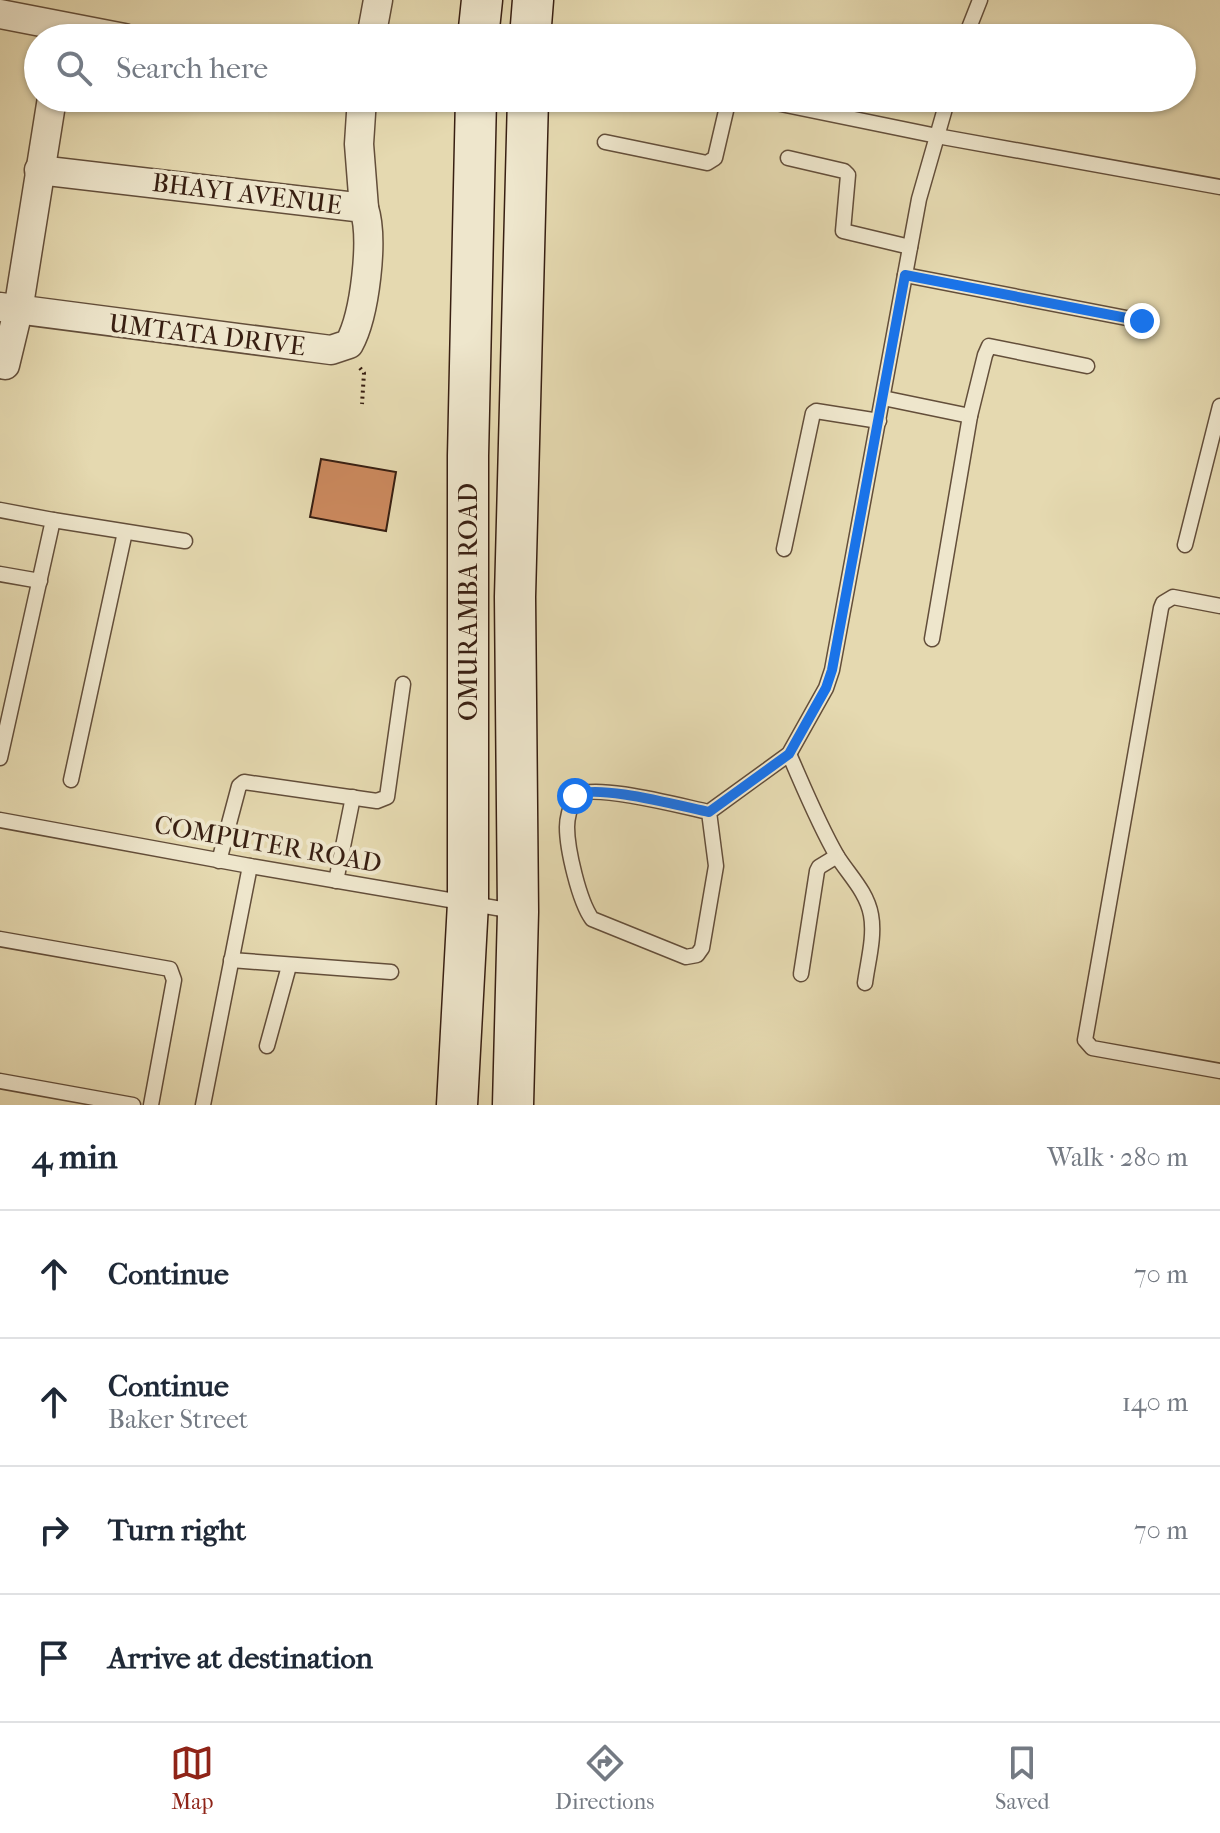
<!DOCTYPE html>
<meta charset="utf-8">
<style>
:root{--surface:#fff;--page:#f6f6f7;--text:#1f2937;--muted:#747a83;--line:#e0e1e3;--accent:#8f2418}
body{margin:0;font-family:"IM FELL French Canon",serif;background:var(--page);color:var(--text)}
.stop{position:absolute;width:24px;height:24px;margin:-18px;border:6px solid #1a73e8;border-radius:50%;background:#fff}
.stop.end{background:#1a73e8;border-color:#fff;box-shadow:0 2px 8px #0008}
.list{margin:0;padding:0;list-style:none}
h2{display:flex;justify-content:space-between;align-items:center;height:104px;margin:0;padding:0 32px;font-size:34px}
h2 small{font-size:26px;font-weight:400;color:var(--muted)}
.list li{display:grid;grid-template-columns:52px 1fr auto;gap:24px;align-items:center;box-sizing:border-box;height:128px;padding:0 32px;border-top:2px solid var(--line)}
.list b{display:block;font-size:30px;white-space:nowrap}
.list p{margin:0;font-size:26px;white-space:nowrap;color:var(--muted)}
.list em{font-size:26px;font-style:normal;color:var(--muted)}
.icon{flex:none;width:44px;height:44px;fill:none;stroke:currentColor;stroke-width:2;stroke-linecap:round;stroke-linejoin:round}
.map{position:relative;flex:none;width:1220px;height:1105px;overflow:hidden}
.search{position:absolute;background:var(--surface);box-shadow:0 2px 6px #0004;left:24px;right:24px;top:24px;height:88px;display:flex;align-items:center;gap:20px;box-sizing:border-box;padding:0 28px;border-radius:44px;color:var(--muted);font-size:30px}
.sheet{height:616px;background:var(--surface)}
nav{display:flex;justify-content:space-around;align-items:center;box-sizing:border-box;height:112px;border-top:2px solid var(--line);background:var(--surface);font-size:22px;color:var(--muted)}
nav a{display:grid;justify-items:center;gap:4px}
nav .on{color:var(--accent)}
.map>svg:first-child{display:block}
</style>
<div class="map">
<svg width="1220" height="1105" viewBox="0 0 1220 1105">
<rect width="100%" height="100%" fill="#e5d9b0"/>
<filter id="stains"><feTurbulence type="fractalNoise" baseFrequency=".0025" numOctaves="4"/><feColorMatrix values="0 0 0 0 .2 0 0 0 0 .09 0 0 0 0 .02 0 0 0 .5 -.17"/></filter>
<radialGradient id="worn" r=".72"><stop offset=".6" stop-color="#630" stop-opacity="0"/><stop offset="1" stop-color="#630" stop-opacity=".3"/></radialGradient>
<path fill="#cb895e" stroke="#381f12" stroke-width="2" d="M 321,459 L 396,472 L 386,531 L 310,517 Z"/>
<g fill="none" stroke-linecap="round" stroke-linejoin="round">
<g stroke="#634e3a" stroke-width="17">
<g id="lane">
<path d="M 965,38 L 980,0"/>
<path d="M 752,98 L 937,136 L 1220,187"/>
<path d="M 605,142 L 707,163 L 715,158 L 729,98"/>
<path d="M 788,158 L 844,171 L 848,175 L 843,231 L 910,247"/>
<path d="M 905,275 L 1142,321"/>
<path d="M 883,398 L 970,416 L 932,639"/>
<path d="M 970,416 L 985,355 L 989,346 L 1087,366"/>
<path d="M 0,510 L 53,520 L 0,758"/>
<path d="M 53,520 L 185,541"/>
<path d="M 1185,545 L 1220,406"/>
<path d="M 784,549 L 813,413 L 816,411 L 879,421"/>
<path d="M 0,574 L 40,581"/>
<path d="M 1220,606 L 1173,597 L 1163,603 L 1161,608 L 1085,1040 L 1092,1048 L 1220,1071"/>
<path d="M 789,754 C 804,788 818,823 837,856 C 849,875 867,892 871,915 C 875,936 868,961 865,983"/>
<path d="M 71,780 L 125,532"/>
<path d="M 709,812 L 716,866 L 702,948 L 697,955 L 686,957 L 592,919 C 579,901 567,849 567,827 C 567,816 571,805 575,796 C 592,782 684,807 709,812 L 789,754 L 826,688 L 832,670 L 919,199 L 948,98"/>
<path d="M 0,820 L 250,866 L 514,911"/>
<path d="M 219,861 L 239,786 L 244,782 L 377,801 L 387,797 L 403,684"/>
<path d="M 336,881 L 353,797"/>
<path d="M 0,939 L 170,969 L 174,980 L 151,1105"/>
<path d="M 231,960 L 391,972"/>
<path d="M 801,974 L 817,871 L 819,867 L 837,856"/>
<path d="M 267,1046 L 289,966"/>
<path d="M 0,1081 L 133,1105"/>
<path d="M 203,1105 L 250,866"/>
</g>
</g>
<g stroke="#634e3a" stroke-width="31">
<g id="street">
<path d="M 0,14 L 124,38"/>
<path d="M 371,38 L 378,0"/>
<path d="M 362,98 L 359,144 L 364,208"/>
<path d="M 0,307 L 331,350 L 349,344 C 365,315 374,239 364,208 L 39,170"/>
<path d="M 5,365 L 18,311 L 52,98"/>
</g>
</g>
<g stroke="#381f12" stroke-width="43">
<g id="secondary">
<path d="M 478,38 L 482,0"/>
<path d="M 530,38 L 533,0"/>
<path d="M 457,1105 L 468,903 L 468,456 L 476,98"/>
<path d="M 513,1105 L 518,912 L 515,597 L 528,98"/>
</g>
</g>
<path stroke="#381f12" stroke-width="4" stroke-dasharray="2 4" stroke-linecap="butt" d="M 360,368 L 364,373 L 362,404"/>
<use href="#lane" stroke="#eee6cc" stroke-width="14"/>
<use href="#street" stroke="#eee6cc" stroke-width="28"/>
<use href="#secondary" stroke="#eee6cc" stroke-width="40"/>
</g>
<g fill="none" stroke-linecap="round" stroke-linejoin="round">
<path stroke="#1a73e8" stroke-width="10" d="M 575,796 C 592,782 684,807 709,812 L 789,754 L 826,688 L 832,670 L 905,275 L 1142,321"/>
</g>
<g text-anchor="middle" dominant-baseline="central" stroke-width="8" stroke-linejoin="round" paint-order="stroke">
<g font-size="26" fill="#381f12" stroke="#eee6cc">
<text transform="translate(247 194) rotate(7)">BHAYI AVENUE</text>
<text transform="translate(207 335) rotate(7)">UMTATA DRIVE</text>
<text transform="translate(468 602) rotate(-90)">OMURAMBA ROAD</text>
<text transform="translate(268 844) rotate(10)">COMPUTER ROAD</text>
</g>
</g>
<rect width="100%" height="100%" filter="url(#stains)"/>
<rect width="100%" height="100%" fill="url(#worn)"/>
</svg>
<div class="stop" style="left:575px;top:796px"></div>
<div class="stop end" style="left:1142px;top:321px"></div>
<div class="search"><svg class="icon" aria-label="search" viewBox="0 0 24 24"><circle cx="10" cy="10" r="6"/><path d="M15 15l6 6"/></svg>Search here</div>
</div>
<section class="sheet">
<h2>4 min<small>Walk · 280 m</small></h2>
<ul class="list">
<li><svg class="icon" aria-label="ahead" viewBox="0 0 24 24"><path d="M12 20V5M6 11l6-6 6 6"/></svg><div><b>Continue</b></div><em>70 m</em></li>
<li><svg class="icon" aria-label="ahead" viewBox="0 0 24 24"><path d="M12 20V5M6 11l6-6 6 6"/></svg><div><b>Continue</b><p>Baker Street</p></div><em>140 m</em></li>
<li><svg class="icon" aria-label="right" viewBox="0 0 24 24"><path d="M7 20v-9h11M14 6l5 5-5 5"/></svg><div><b>Turn right</b></div><em>70 m</em></li>
<li><svg class="icon" aria-label="arrive" viewBox="0 0 24 24"><path d="M6 21V4h12l-3 4 3 4H6"/></svg><div><b>Arrive at destination</b></div></li>
</ul>
</section>
<nav>
<a class="on"><svg class="icon" aria-label="map" viewBox="0 0 24 24"><path d="M3 6l6-2 6 2 6-2v14l-6 2-6-2-6 2zM9 4v14M15 6v14"/></svg>Map</a>
<a><svg class="icon" aria-label="directions" viewBox="0 0 24 24"><path d="M12 3l9 9-9 9-9-9zM9 14v-3h6M13 9l2 2-2 2"/></svg>Directions</a>
<a><svg class="icon" aria-label="saved" viewBox="0 0 24 24"><path d="M7 4h10v16l-5-4-5 4z"/></svg>Saved</a>
</nav>
